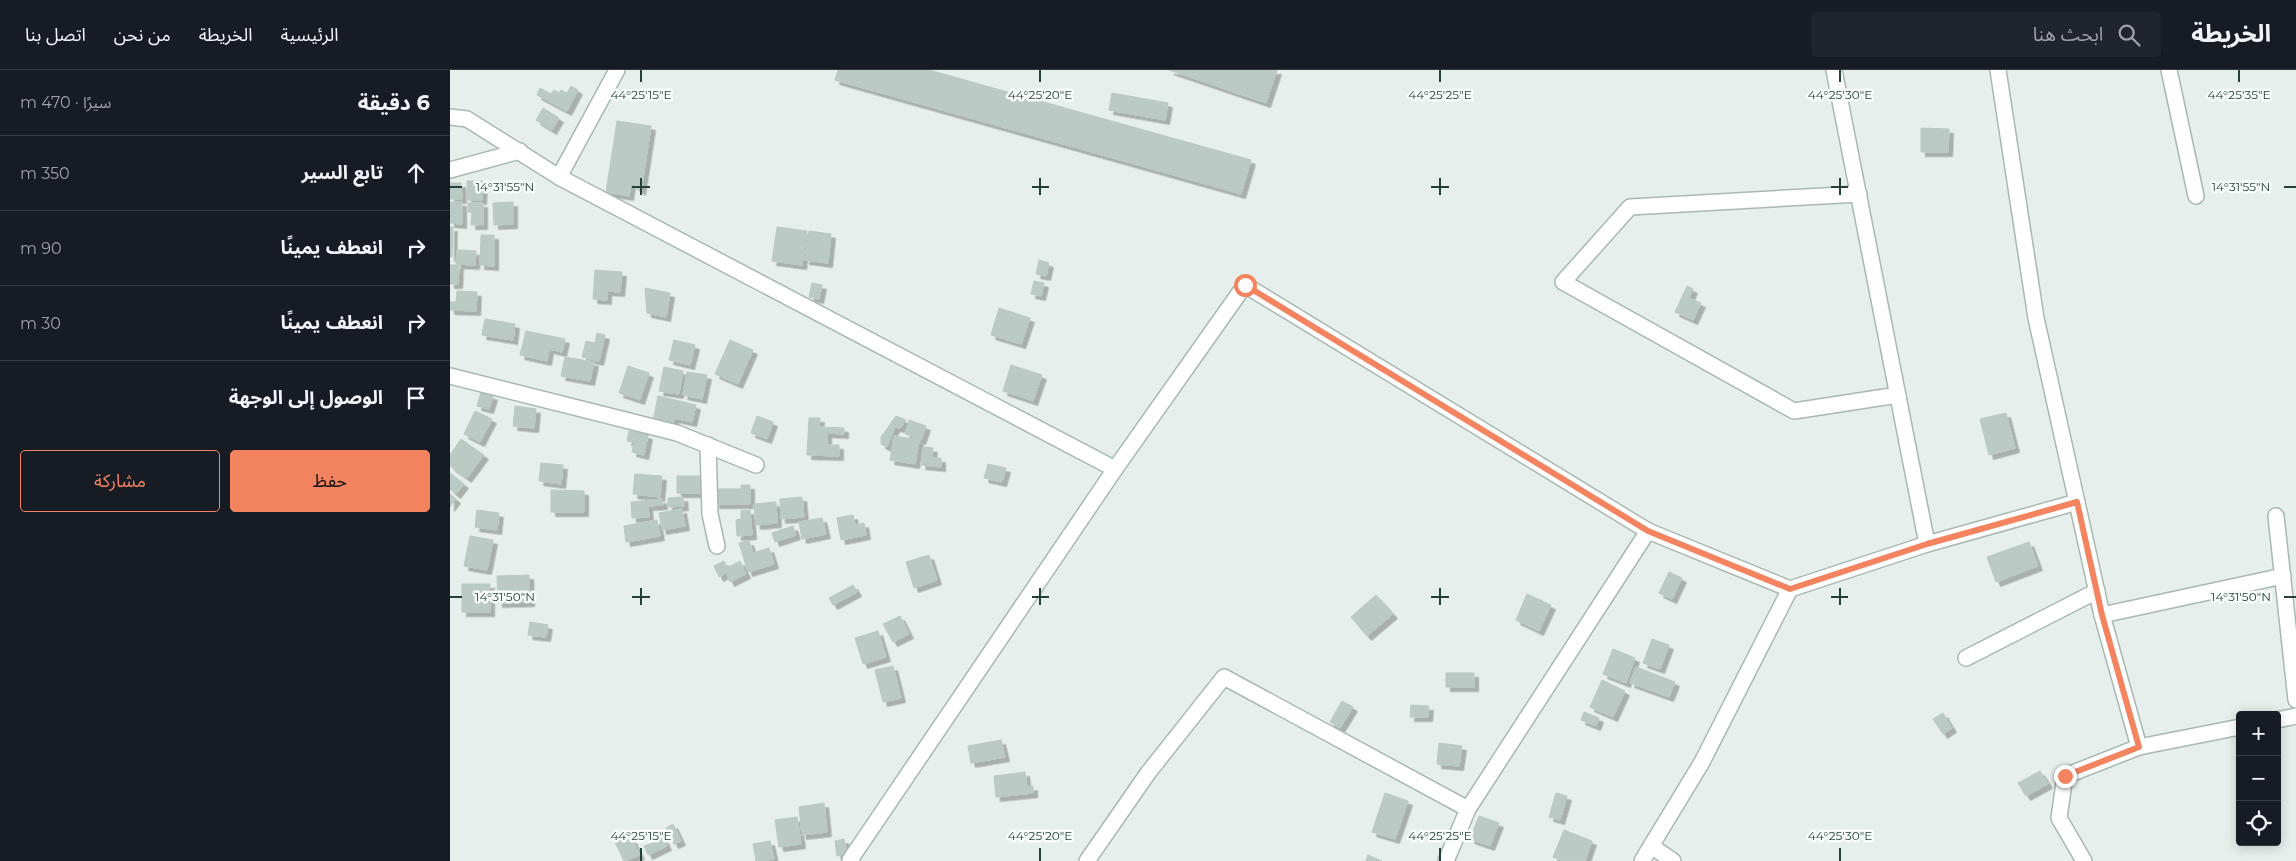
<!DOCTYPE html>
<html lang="ar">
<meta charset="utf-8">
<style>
:root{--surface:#171b24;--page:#20242c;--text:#f1f3f6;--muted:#9ea1a6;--line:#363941;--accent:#f4845f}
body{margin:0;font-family:Montserrat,"Noto Sans Arabic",sans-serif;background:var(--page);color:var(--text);direction:rtl}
.controls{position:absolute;right:15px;bottom:15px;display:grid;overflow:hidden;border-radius:5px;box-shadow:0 2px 12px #0003}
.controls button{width:45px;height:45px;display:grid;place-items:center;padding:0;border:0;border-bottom:1px solid var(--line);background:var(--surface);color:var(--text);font:25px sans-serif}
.stop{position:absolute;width:15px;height:15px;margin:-11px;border:4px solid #f4845f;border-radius:50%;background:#fff}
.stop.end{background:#f4845f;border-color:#fff;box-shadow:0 1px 5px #0008}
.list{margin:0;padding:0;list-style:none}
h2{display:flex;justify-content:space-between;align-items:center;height:65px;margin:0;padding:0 20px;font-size:21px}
h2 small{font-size:16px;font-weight:400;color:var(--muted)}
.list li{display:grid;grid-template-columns:32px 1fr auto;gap:15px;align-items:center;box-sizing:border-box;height:75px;padding:0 20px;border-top:1px solid var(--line)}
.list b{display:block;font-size:19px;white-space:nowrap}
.list em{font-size:16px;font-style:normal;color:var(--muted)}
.actions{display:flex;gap:10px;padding:15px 20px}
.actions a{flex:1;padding:11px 0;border:1px solid var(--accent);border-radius:5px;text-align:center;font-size:18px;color:var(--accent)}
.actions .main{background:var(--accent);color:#111}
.icon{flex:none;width:28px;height:28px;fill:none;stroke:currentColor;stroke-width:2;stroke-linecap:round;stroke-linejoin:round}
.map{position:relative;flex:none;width:1846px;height:791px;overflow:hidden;direction:ltr}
header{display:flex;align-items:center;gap:30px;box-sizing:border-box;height:70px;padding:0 25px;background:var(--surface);border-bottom:1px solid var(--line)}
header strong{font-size:24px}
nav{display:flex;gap:28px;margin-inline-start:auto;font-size:18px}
.search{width:350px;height:45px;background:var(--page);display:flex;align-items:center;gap:12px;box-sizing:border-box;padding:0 18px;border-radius:5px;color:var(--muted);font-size:19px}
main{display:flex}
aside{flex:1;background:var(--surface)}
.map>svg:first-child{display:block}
</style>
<header>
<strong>الخريطة</strong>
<div class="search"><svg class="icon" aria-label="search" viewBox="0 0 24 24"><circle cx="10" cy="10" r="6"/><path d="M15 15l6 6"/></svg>ابحث هنا</div>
<nav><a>الرئيسية</a><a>الخريطة</a><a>من نحن</a><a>اتصل بنا</a></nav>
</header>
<main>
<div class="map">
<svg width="1846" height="791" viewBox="0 0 1846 791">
<defs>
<filter id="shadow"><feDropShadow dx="4.5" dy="4.5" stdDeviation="0" flood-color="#0004"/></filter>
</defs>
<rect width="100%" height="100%" fill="#e6efeb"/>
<g fill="#bbcac4" stroke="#b8c9c2" filter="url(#shadow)">
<path d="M 388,0 L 479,0 L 801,90 L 791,124 L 385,10 Z"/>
<path d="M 719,0 L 827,0 L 816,33 Z"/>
<path d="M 121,16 L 128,20 L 117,41 L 87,25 L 90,18 L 101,24 L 104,20 L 109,23 L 111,20 L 117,23 Z"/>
<path d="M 662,23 L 718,33 L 715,50 L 659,40 Z"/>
<path d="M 93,38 L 109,48 L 102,60 L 86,50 Z"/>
<path d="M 167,51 L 201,56 L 191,121 L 181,113 L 179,126 L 156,122 Z"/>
<path d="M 1471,58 L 1499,59 L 1498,82 L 1471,82 Z"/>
<path d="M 17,111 L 33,111 L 32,130 L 17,130 Z"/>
<path d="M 0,113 L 11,113 L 12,129 L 0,129 Z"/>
<path d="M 0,132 L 12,132 L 12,154 L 0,153 Z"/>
<path d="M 63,132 L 63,154 L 44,155 L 43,133 Z"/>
<path d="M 18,133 L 33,133 L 33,155 L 21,155 L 22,142 L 18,142 Z"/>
<path d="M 0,157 L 3,157 L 2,187 L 0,187 Z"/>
<path d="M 327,157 L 357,161 L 352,195 L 322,191 Z"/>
<path d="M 359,161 L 381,164 L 378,193 L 355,190 Z"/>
<path d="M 31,165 L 44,165 L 44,196 L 30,195 Z"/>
<path d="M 7,180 L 26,181 L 25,195 L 6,194 Z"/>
<path d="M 589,190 L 599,193 L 596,206 L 586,204 Z"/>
<path d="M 0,195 L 9,195 L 8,214 L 0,214 Z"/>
<path d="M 145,200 L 172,202 L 170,222 L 157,221 L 157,230 L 143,229 Z"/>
<path d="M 584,211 L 594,213 L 591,226 L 581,224 Z"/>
<path d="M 362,213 L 372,215 L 369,229 L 359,227 Z"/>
<path d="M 1237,216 L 1243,219 L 1239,228 L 1251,233 L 1243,250 L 1225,242 Z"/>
<path d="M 195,218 L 220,223 L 216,247 L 197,243 Z"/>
<path d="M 7,221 L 27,222 L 26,241 L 0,240 L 0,232 L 6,232 Z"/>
<path d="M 549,238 L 580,248 L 571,274 L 541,265 Z"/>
<path d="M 35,249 L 65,254 L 63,270 L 32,265 Z"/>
<path d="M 76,261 L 115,269 L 112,282 L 99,279 L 97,291 L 70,285 Z"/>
<path d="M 147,263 L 155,265 L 149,291 L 132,287 L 136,271 L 145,273 Z"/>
<path d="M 224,270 L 245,275 L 240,295 L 219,290 Z"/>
<path d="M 280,270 L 303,280 L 288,314 L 265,304 Z"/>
<path d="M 115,287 L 144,292 L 140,311 L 111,306 Z"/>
<path d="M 561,295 L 592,305 L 583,331 L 553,321 Z"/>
<path d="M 178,296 L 199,303 L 190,330 L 169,323 Z"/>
<path d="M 214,297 L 233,301 L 229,324 L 209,321 Z"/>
<path d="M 237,302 L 257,305 L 252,329 L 233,325 Z"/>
<path d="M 31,322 L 43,326 L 39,339 L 27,336 Z"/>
<path d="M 208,326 L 246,335 L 242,352 L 224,348 L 223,355 L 203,351 Z"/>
<path d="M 65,336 L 86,339 L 84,358 L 63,356 Z"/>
<path d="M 25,341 L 42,349 L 30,372 L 14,364 Z"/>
<path d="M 1556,343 L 1565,378 L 1539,385 L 1530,349 Z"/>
<path d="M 307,346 L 323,352 L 317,369 L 301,363 Z"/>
<path d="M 446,346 L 456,350 L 450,358 L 445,357 L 437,377 L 431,374 L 431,367 Z"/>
<path d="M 359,348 L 370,348 L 369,357 L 394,358 L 394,364 L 377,363 L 377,375 L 389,375 L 389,386 L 357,385 Z"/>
<path d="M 459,350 L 476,356 L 471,370 L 455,364 Z"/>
<path d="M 179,361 L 198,365 L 194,385 L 182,382 L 184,372 L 177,371 Z"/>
<path d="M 444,366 L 469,370 L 465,394 L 440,390 Z"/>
<path d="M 11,369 L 34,385 L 17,408 L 0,396 L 0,385 Z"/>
<path d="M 473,377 L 483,378 L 482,388 L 491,388 L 491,397 L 471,395 Z"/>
<path d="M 91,393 L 113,395 L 111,414 L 89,411 Z"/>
<path d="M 538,394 L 556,398 L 552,412 L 534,408 Z"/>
<path d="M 0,403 L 14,414 L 6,424 L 0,419 Z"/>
<path d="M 185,404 L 212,406 L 210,427 L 183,424 Z"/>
<rect x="227" y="406" width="28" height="17"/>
<path d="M 291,415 L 300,415 L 300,434 L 265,434 L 265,419 L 291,419 Z"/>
<path d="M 101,420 L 134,421 L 134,442 L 101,442 Z"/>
<path d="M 0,424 L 6,429 L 0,437 Z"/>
<path d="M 233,427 L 234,436 L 218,437 L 218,428 Z"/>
<path d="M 352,427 L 354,447 L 331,449 L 330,429 Z"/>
<path d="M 212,429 L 213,435 L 198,436 L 199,447 L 182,448 L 181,432 Z"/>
<path d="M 326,432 L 327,453 L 306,455 L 304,434 Z"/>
<path d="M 232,439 L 235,456 L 212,460 L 209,443 Z"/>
<path d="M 27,440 L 49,443 L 47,460 L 25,457 Z"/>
<path d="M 300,440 L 302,465 L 287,466 L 286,450 L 291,449 L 291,441 Z"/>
<path d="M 403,445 L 405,455 L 414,453 L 416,465 L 391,470 L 387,448 Z"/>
<path d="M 372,448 L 376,464 L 352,469 L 349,452 Z"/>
<path d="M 207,450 L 210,466 L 176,472 L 174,456 Z"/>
<path d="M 343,456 L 346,465 L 325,472 L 322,463 Z"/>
<path d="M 20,466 L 43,470 L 37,500 L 14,496 Z"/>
<path d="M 299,471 L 303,483 L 319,478 L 324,494 L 298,502 L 289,473 Z"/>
<path d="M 1579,472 L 1588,496 L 1546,512 L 1537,487 Z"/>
<path d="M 479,485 L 487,510 L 464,518 L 456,492 Z"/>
<path d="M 274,491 L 277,498 L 290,491 L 296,504 L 280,512 L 276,503 L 269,507 L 264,496 Z"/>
<path d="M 1219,502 L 1232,508 L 1222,529 L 1209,523 Z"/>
<path d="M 79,505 L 80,532 L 48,533 L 47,506 Z"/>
<rect x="12" y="514" width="28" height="28"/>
<path d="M 403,515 L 407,522 L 383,535 L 379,528 Z"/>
<path d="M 1077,524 L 1101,535 L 1089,561 L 1066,550 Z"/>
<path d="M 926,525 L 943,544 L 917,566 L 901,547 Z"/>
<path d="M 450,546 L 459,564 L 443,572 L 433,554 Z"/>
<path d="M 80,552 L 98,555 L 96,567 L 78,565 Z"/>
<path d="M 428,561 L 436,587 L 413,594 L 405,568 Z"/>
<path d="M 1202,569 L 1219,575 L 1210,599 L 1193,593 Z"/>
<path d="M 1163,579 L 1185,588 L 1176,613 L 1153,604 Z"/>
<path d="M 443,596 L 451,628 L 433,632 L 425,600 Z"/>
<path d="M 1186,597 L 1225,612 L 1219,627 L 1180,613 Z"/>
<rect x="996" y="603" width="28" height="14"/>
<path d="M 1152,610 L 1175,621 L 1163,647 L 1140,637 Z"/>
<path d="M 892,631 L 903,637 L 890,658 L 880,652 Z"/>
<path d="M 961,635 L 979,636 L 978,647 L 960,647 Z"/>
<path d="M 1134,642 L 1149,648 L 1146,656 L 1131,650 Z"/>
<path d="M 1493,643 L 1502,658 L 1493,664 L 1483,649 Z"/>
<path d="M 551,670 L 555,687 L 521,693 L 518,676 Z"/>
<path d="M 989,673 L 1012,676 L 1009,696 L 987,694 Z"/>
<path d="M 1590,701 L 1598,714 L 1576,726 L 1568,713 Z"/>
<path d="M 575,702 L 577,717 L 583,716 L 583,723 L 546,727 L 544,706 Z"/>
<path d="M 935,723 L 958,731 L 945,769 L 922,762 Z"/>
<path d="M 1106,723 L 1117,726 L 1110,750 L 1099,747 Z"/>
<path d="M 374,733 L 377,762 L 352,765 L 349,737 Z"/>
<path d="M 1029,746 L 1049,753 L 1040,776 L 1020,769 Z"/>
<path d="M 347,747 L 351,774 L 329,777 L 325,750 Z"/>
<path d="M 223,754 L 231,771 L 224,774 L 216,758 Z"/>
<path d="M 1114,760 L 1142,771 L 1135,791 L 1114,791 L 1103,787 Z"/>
<path d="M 211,763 L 217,776 L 198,785 L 194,776 L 206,772 L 203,767 Z"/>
<path d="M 180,765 L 190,785 L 174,791 L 165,772 Z"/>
<path d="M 394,769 L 397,784 L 387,786 L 385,771 Z"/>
<path d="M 320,771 L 324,789 L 306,791 L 303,774 Z"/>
<path d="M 918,785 L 932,791 L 916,791 Z"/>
</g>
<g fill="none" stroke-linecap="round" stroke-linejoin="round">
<g stroke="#a8b8b2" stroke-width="18">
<g id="minor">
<path d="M 1384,0 L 1477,474"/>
<path d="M 1548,0 L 1586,248 L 1652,545 L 1689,677"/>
<path d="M 1719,0 L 1746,126"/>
<path d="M 0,47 L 17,49 L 109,107 L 665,399"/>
<path d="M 0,100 L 70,81"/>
<path d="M 109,107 L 167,0"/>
<path d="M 1409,124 L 1180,137 L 1113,212 L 1344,341 L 1448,325"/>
<path d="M 0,306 L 227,363 L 306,395"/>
<path d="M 258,375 L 260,444 L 267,476"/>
<path d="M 1826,446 L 1846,630"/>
<path d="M 1652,545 L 1833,506"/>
<path d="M 1516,588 L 1647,521"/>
<path d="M 1827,650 L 1846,646"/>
<path d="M 1201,776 L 1223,791"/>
<path d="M 402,791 L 400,790 L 665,399 L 795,215 L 1198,461 L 1340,519 L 1477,474 L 1627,432"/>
<path d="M 637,791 L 698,703 L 774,607 L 1018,739"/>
<path d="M 996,791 L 1018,739 L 1198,461"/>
<path d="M 1192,791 L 1252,692 L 1340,519"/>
<path d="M 1634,791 L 1609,748 L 1615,706 L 1689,677 L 1790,657"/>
</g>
</g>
<use href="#minor" stroke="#fff" stroke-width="15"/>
</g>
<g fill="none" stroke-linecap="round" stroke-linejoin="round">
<path stroke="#f4845f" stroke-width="6" d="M 795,215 L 1198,461 L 1340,519 L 1477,474 L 1627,432 L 1652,545 L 1689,677 L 1615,706"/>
</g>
<path fill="none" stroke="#24423a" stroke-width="2" d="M 191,0 L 191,12M 590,0 L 590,12M 990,0 L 990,12M 1390,0 L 1390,12M 1789,0 L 1789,12M 191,108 L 191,125M 590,108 L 590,125M 990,108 L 990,125M 1390,108 L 1390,125M 0,117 L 12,117M 182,117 L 200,117M 582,117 L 599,117M 981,117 L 999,117M 1381,117 L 1398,117M 1834,117 L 1846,117M 191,518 L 191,535M 590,518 L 590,535M 990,518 L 990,535M 1390,518 L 1390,535M 0,527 L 12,527M 182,527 L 200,527M 582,527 L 599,527M 981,527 L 999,527M 1381,527 L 1398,527M 1834,527 L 1846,527M 191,778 L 191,791M 590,778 L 590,791M 990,778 L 990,791M 1390,778 L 1390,791"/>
<g font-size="12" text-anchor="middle" fill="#24423a" stroke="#f7fbf9" stroke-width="5" stroke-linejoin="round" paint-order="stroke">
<text x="191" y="29">44°25'15"E</text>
<text x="590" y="29">44°25'20"E</text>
<text x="990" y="29">44°25'25"E</text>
<text x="1390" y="29">44°25'30"E</text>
<text x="1789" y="29">44°25'35"E</text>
<text x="55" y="121">14°31'55"N</text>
<text x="1791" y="121">14°31'55"N</text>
<text x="55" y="531">14°31'50"N</text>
<text x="1791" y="531">14°31'50"N</text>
<text x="191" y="770">44°25'15"E</text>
<text x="590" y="770">44°25'20"E</text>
<text x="990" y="770">44°25'25"E</text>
<text x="1390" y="770">44°25'30"E</text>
</g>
</svg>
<div class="controls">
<button>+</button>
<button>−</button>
<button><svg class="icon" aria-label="locate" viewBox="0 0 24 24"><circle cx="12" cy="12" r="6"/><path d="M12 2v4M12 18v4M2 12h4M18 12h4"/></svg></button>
</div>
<div class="stop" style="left:795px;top:215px"></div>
<div class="stop end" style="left:1615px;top:706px"></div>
</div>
<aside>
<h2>6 دقيقة<small>سيرًا · 470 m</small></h2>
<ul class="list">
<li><svg class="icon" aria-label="ahead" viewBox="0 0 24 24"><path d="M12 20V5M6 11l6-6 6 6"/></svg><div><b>تابع السير</b></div><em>350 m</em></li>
<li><svg class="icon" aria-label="right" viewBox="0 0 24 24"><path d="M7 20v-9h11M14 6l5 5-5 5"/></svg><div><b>انعطف يمينًا</b></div><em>90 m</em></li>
<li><svg class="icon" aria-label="right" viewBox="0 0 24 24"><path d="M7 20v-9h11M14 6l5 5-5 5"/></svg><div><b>انعطف يمينًا</b></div><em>30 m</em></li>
<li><svg class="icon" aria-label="arrive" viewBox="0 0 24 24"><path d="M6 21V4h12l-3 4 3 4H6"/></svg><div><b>الوصول إلى الوجهة</b></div></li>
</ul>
<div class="actions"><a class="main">حفظ</a><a>مشاركة</a></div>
</aside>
</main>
